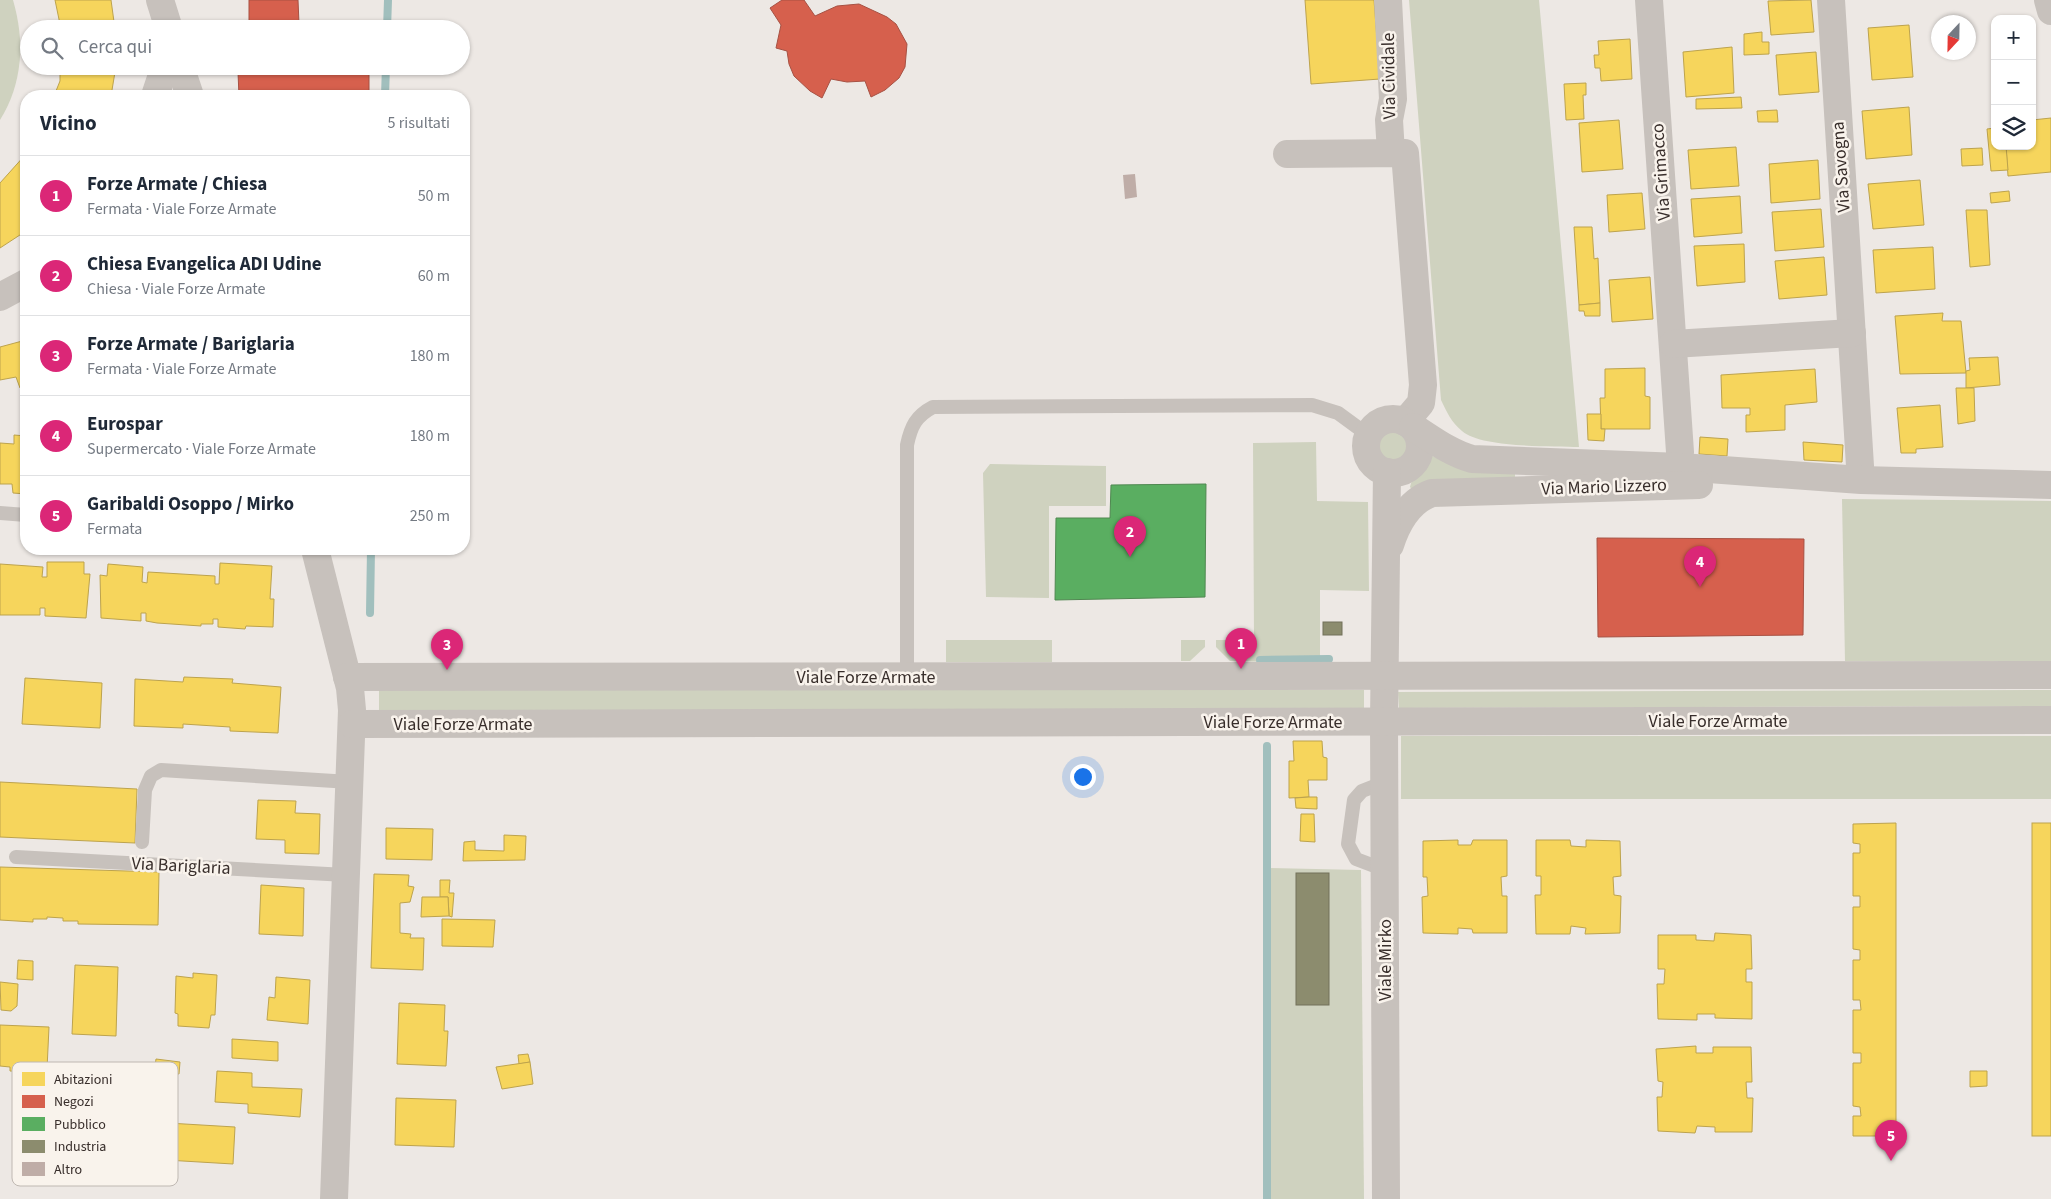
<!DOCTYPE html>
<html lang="it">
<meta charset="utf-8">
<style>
:root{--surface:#fff;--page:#f6f6f7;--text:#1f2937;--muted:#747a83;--line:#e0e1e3;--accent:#db2777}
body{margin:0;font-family:"Source Sans 3",sans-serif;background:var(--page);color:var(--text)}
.controls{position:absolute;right:15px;top:15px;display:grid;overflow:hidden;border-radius:10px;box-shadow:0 1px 4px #0004}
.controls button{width:45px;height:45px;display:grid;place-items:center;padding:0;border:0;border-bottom:1px solid var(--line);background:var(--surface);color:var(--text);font:25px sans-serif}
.compass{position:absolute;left:1931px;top:15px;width:45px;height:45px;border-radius:50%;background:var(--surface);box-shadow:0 1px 4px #0004;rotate:202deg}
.you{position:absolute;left:1082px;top:776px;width:18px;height:18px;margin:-12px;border:4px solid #fff;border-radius:50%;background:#1a73e8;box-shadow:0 0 0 8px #1a73e833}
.badge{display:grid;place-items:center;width:32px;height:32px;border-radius:50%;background:var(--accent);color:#fff;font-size:16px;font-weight:700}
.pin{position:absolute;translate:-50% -41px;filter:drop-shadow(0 1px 2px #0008)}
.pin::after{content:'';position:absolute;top:26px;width:18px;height:15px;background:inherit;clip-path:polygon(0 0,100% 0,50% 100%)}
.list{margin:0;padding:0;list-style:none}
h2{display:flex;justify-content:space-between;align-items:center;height:65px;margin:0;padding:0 20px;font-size:21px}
h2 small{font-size:16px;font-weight:400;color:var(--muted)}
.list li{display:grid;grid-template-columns:32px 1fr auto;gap:15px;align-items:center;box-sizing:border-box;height:80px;padding:0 20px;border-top:1px solid var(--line)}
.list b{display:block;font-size:19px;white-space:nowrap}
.list p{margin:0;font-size:16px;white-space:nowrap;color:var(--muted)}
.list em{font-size:16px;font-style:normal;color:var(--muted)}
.icon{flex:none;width:28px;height:28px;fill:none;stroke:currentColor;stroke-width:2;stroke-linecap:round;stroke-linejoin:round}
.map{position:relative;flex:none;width:2051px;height:1199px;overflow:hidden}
.search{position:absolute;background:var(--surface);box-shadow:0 1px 4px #0004;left:20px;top:20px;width:450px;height:55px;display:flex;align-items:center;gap:12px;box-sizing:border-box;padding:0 18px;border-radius:28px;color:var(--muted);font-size:19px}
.panel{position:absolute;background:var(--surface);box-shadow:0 1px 4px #0004;left:20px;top:90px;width:450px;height:465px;border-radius:20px}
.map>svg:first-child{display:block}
</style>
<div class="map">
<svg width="2051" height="1199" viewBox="0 0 2051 1199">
<rect width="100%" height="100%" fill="#ede8e4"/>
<g fill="#cfd2bf">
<path d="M 0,0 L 13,0 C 25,41 23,83 0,120 Z"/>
<path d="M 1409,0 L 1539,0 L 1579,447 C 1552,446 1481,448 1462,431 C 1451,422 1447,412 1441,400 Z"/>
<circle cx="1392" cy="446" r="19"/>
<path d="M 1316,442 L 1317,501 L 1368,502 L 1369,591 L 1320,590 L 1320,663 L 1230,661 L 1216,647 L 1216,640 L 1254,640 L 1253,443 Z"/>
<path d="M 1430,455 L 1450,464 L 1515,471 L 1515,484 L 1413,491 L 1410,487 C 1412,475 1425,467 1430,455 Z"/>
<path d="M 990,464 L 1106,466 L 1106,506 L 1049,506 L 1049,598 L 986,597 L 983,473 Z"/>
<path d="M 1842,499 L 2051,501 L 2051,661 L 1845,661 Z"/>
<rect x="946" y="640" width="106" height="22"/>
<path d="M 1181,640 L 1205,640 L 1205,647 L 1190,661 L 1181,661 Z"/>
<rect x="379" y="690" width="985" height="21"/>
<path d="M 2051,690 L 2051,706 L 1399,708 L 1398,692 Z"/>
<rect x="1401" y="736" width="650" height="63"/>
<path d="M 1270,868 L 1361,870 L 1364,1199 L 1269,1199 Z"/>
</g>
<g fill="#f6d55c" stroke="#bda34d">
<path d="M 55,0 L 111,0 L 115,29 L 61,29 Z"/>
<path d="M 1305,0 L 1374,0 L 1380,79 L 1311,84 Z"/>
<path d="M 1811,0 L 1814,32 L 1771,35 L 1768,1 Z"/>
<path d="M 1909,25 L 1913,77 L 1872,80 L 1868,28 Z"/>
<path d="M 1762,32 L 1762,42 L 1769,42 L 1769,54 L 1744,55 L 1744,34 Z"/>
<path d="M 1630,39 L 1632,79 L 1601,81 L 1600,68 L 1595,68 L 1594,55 L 1599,55 L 1598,41 Z"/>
<path d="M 1732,47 L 1734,93 L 1686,97 L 1683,52 Z"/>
<path d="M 1816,52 L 1819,92 L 1779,95 L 1776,55 Z"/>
<path d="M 60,66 L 116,66 L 111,96 L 54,96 L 60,81 Z"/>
<path d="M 1586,83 L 1586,95 L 1583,95 L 1584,119 L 1566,120 L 1564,84 Z"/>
<path d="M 1741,97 L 1742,108 L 1696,109 L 1696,99 Z"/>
<path d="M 1909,107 L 1912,155 L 1866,159 L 1862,111 Z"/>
<path d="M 1777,110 L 1778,122 L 1758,122 L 1757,111 Z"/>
<path d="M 2051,118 L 2051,172 L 2008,176 L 2006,146 L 2032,146 L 2032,120 Z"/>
<path d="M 1619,120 L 1623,169 L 1582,172 L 1579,123 Z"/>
<path d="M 1995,128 L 1995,146 L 2006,146 L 2008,170 L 1991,171 L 1987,129 Z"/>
<path d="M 1736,147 L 1739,186 L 1691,189 L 1688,150 Z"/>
<path d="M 1982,148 L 1983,165 L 1962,166 L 1961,149 Z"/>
<path d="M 26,154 L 26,231 L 0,248 L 0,183 Z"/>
<path d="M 1818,160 L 1820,199 L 1771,203 L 1769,164 Z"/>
<path d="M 1920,180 L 1924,225 L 1873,229 L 1868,184 Z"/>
<path d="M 2009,191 L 2010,201 L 1991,203 L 1990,193 Z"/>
<path d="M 1642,193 L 1645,229 L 1609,232 L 1607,195 Z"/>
<path d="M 1740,196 L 1742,233 L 1694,237 L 1691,199 Z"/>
<path d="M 1821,209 L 1824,247 L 1775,251 L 1772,212 Z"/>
<path d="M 1966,210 L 1987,210 L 1990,265 L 1970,267 Z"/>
<path d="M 1574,227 L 1592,227 L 1594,259 L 1598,258 L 1600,303 L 1579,305 Z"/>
<path d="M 1744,244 L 1745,282 L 1697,286 L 1694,246 Z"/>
<path d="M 1933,247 L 1935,289 L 1876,293 L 1873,250 Z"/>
<path d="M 1824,257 L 1827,295 L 1779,299 L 1775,261 Z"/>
<path d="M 1650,277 L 1653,319 L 1612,322 L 1609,280 Z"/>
<path d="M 1600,303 L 1600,316 L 1585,316 L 1584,311 L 1579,311 L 1579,305 Z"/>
<path d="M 1943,313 L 1942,321 L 1961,321 L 1966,373 L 1900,374 L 1895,316 Z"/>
<path d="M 26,340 L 26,386 L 20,388 L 16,377 L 0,380 L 0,347 Z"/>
<path d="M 1998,357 L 2000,385 L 1966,388 L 1966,371 L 1970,370 L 1969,358 Z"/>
<path d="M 1645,368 L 1645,396 L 1650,397 L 1650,429 L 1601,429 L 1600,398 L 1605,398 L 1605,369 Z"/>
<path d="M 1815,369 L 1817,402 L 1785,405 L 1785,430 L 1746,432 L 1746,415 L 1750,415 L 1750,408 L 1722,408 L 1721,375 Z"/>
<path d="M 1956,388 L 1974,388 L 1975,421 L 1958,424 Z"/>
<path d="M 1940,405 L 1943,447 L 1916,449 L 1916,453 L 1901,453 L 1897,408 Z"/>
<path d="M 1587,414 L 1601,414 L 1601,429 L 1605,429 L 1604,441 L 1588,440 Z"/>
<path d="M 14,435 L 26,436 L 26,494 L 13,493 L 12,484 L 0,484 L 0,443 L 14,444 Z"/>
<path d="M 1700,437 L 1728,439 L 1727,456 L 1699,454 Z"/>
<path d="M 1803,442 L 1843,445 L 1842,462 L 1804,460 Z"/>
<path d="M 47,562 L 84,562 L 84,574 L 90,574 L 86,618 L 45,616 L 45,608 L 40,608 L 40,615 L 0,615 L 0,564 L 43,567 L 42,577 L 47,577 Z"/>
<path d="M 220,563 L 272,566 L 270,599 L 274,599 L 273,627 L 246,626 L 245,629 L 218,627 L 218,619 L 213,619 L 213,624 L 201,624 L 201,626 L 157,623 L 146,621 L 146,613 L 141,613 L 141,621 L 101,618 L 100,575 L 107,576 L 108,564 L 143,567 L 142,582 L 147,583 L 148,572 L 215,576 L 215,584 L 219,584 Z"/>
<path d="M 184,677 L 233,679 L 232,683 L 281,687 L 278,733 L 230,731 L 230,727 L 183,724 L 183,728 L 134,726 L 135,679 L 183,682 Z"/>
<path d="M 25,678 L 102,683 L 100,728 L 22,724 Z"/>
<path d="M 1293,741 L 1322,741 L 1323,757 L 1327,758 L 1327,780 L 1308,780 L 1309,797 L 1289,798 L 1289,761 L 1294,761 Z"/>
<path d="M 0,782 L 137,789 L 135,843 L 0,837 Z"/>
<path d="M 1309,797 L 1317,797 L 1317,809 L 1296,808 L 1295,798 Z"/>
<path d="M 258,800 L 296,801 L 295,813 L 320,814 L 319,854 L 285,853 L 285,840 L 256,839 Z"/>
<path d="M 1301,814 L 1314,814 L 1315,842 L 1300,841 Z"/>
<path d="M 1896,823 L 1896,1136 L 1853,1136 L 1853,1116 L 1861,1116 L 1860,1107 L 1853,1106 L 1853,1063 L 1861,1063 L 1861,1053 L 1853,1053 L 1853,1010 L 1861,1010 L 1860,1000 L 1853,1000 L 1853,960 L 1860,960 L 1860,950 L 1853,949 L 1853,907 L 1860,907 L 1860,896 L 1853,896 L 1853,853 L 1860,853 L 1860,844 L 1853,843 L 1853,824 Z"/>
<rect x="2032" y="823" width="19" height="313"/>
<path d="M 386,828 L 433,829 L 432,860 L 386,859 Z"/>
<path d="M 504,835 L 526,836 L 525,860 L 463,861 L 464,842 L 475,841 L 475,850 L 504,851 Z"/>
<path d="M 1458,840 L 1458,845 L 1471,845 L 1473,840 L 1507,840 L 1507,876 L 1501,877 L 1502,896 L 1507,896 L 1507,933 L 1473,933 L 1472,929 L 1458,928 L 1458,934 L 1423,933 L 1422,897 L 1428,896 L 1427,877 L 1423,877 L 1423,841 Z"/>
<path d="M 1536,840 L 1570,840 L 1571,846 L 1586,847 L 1586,840 L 1620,841 L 1621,876 L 1613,877 L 1614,895 L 1621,896 L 1620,933 L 1585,934 L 1586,928 L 1571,926 L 1570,934 L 1536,934 L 1535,895 L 1541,895 L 1541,876 L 1536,876 Z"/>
<path d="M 0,867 L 159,872 L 158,925 L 78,924 L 78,921 L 63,921 L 63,918 L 47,917 L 47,919 L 33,919 L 33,922 L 0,920 Z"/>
<path d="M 374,874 L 409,875 L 408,886 L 414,887 L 410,902 L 400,903 L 400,933 L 411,934 L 410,938 L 424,938 L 423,970 L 371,968 Z"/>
<path d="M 440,880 L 450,880 L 449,893 L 454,893 L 452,917 L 449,916 L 448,897 L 440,897 Z"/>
<path d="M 261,885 L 304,888 L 303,936 L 259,934 Z"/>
<path d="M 422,897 L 448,897 L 449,916 L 421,917 Z"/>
<path d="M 442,919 L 495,920 L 493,947 L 442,946 Z"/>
<path d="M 1715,933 L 1751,935 L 1752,969 L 1746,969 L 1746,982 L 1752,982 L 1752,1019 L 1715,1018 L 1715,1014 L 1697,1014 L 1697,1020 L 1658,1019 L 1657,984 L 1664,984 L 1665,969 L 1658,969 L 1658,935 L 1696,935 L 1696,940 L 1714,941 Z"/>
<path d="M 18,960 L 33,961 L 33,980 L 17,979 Z"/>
<path d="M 75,965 L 118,967 L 116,1036 L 72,1034 Z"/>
<path d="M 193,973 L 217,975 L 215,1015 L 211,1015 L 209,1028 L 178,1026 L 178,1014 L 175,1013 L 176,976 L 193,978 Z"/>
<path d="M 276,977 L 310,980 L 308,1024 L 267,1020 L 269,997 L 275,998 Z"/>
<path d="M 0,982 L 18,984 L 17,1006 L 11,1011 L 1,1010 Z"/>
<path d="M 399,1003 L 445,1005 L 444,1031 L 448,1031 L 446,1066 L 397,1064 Z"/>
<path d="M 0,1025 L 49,1027 L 47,1069 L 32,1069 L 32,1072 L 10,1071 L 10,1067 L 0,1066 Z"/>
<path d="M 232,1039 L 278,1042 L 278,1061 L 232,1058 Z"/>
<path d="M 1696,1046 L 1696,1053 L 1713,1053 L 1713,1047 L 1751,1047 L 1752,1082 L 1746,1082 L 1747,1098 L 1753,1098 L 1752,1132 L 1715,1132 L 1715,1127 L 1697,1126 L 1695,1133 L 1658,1131 L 1657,1097 L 1662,1097 L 1663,1082 L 1658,1081 L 1656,1049 Z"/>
<path d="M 528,1054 L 530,1062 L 519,1064 L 518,1055 Z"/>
<path d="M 156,1059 L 180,1062 L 179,1074 L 154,1073 Z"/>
<path d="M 530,1062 L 533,1084 L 502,1089 L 496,1067 Z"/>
<path d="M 217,1071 L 252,1073 L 252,1087 L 302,1089 L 300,1117 L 248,1113 L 248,1104 L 215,1102 Z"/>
<path d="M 1970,1071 L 1987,1071 L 1987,1086 L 1970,1087 Z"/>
<path d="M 396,1098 L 456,1100 L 454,1147 L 395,1145 Z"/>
<path d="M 151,1122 L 235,1127 L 233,1164 L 149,1159 Z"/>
</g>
<g fill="#d6604d" stroke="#a75143">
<path d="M 249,0 L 298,0 L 299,24 L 287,23 L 287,29 L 258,29 L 258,25 L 249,23 Z"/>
<path d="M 782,0 L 804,0 L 815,16 L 837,6 L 859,4 L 887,17 L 896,24 L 907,44 L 905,67 L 899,78 L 885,90 L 871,97 L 865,81 L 847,82 L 831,79 L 822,98 L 810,91 L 794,76 L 789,64 L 787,51 L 776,48 L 781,25 L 770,8 Z"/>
<path d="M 246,66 L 369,66 L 369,96 L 239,96 L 238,72 L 247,72 Z"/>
<path d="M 1597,538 L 1804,539 L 1803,635 L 1598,637 Z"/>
</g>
<path fill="#5aae61" stroke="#508851" d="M 1206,484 L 1205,597 L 1055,600 L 1056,518 L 1110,518 L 1111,485 Z"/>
<g fill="#8c8c6e" stroke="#73705a">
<rect x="1323" y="622" width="19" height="13"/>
<rect x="1296" y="873" width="33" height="132"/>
</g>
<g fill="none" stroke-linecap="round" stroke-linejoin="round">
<g stroke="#a1bfbd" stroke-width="8">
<path d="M 387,29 L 388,0"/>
<path d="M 385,96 L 386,66"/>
<path d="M 370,613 L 371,549"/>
<path d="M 1260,660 L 1329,659"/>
<path d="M 1267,1199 L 1267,746"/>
</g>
</g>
<path fill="#bfada7" d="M 1135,174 L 1137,197 L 1125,199 L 1123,175 Z"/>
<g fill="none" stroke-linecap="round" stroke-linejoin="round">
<g stroke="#c7c1bc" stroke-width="14">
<path d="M 0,513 L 26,515"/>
<path d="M 907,677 L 907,445 C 911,426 916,416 933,407 L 1312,405 L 1338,413 L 1368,435"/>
<path d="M 1385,782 L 1362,791 L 1354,800 L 1348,844 L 1356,859 L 1385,870"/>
<path d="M 142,842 L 145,790 L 151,776 L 161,770 L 350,782"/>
<path d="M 16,857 L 346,875"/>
</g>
<g stroke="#c7c1bc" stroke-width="28">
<path d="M 1388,0 L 1393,99 L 1389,120 L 1391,153"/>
<path d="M 1649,0 L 1680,452"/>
<path d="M 1831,0 L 1860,466"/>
<path d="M 2048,0 L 2051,11"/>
<path d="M 155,96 L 165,66"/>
<path d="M 1287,154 L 1405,153 L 1423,385 L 1421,403 L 1405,422"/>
<path d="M 0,297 L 26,283"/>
<path d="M 1673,344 L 1852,333"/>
<circle cx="1393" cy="446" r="27"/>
<path d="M 1413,427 C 1432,439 1450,453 1472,459 L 1681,467 L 1861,480 L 2051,485"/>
<path d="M 1390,545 C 1397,523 1409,501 1432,493 L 1699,485"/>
<path d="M 1386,1199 L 1384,722 L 1387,472"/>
</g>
<g stroke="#c7c1bc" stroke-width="28">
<path d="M 160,0 L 169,29"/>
<path d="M 180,66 L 190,96"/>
<path d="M 315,549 L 350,688 L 352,710 L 334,1199"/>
<path d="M 347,677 L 2051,675"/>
<path d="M 352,724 L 2051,720"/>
</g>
</g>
<g text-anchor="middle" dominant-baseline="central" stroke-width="5" stroke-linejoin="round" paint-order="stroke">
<g font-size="18" fill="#382e2b" stroke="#f9f3ec">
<text transform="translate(1389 76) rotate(-91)">Via Cividale</text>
<text transform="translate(1841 167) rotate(-94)">Via Savogna</text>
<text transform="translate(1661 172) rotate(-94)">Via Grimacco</text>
<text transform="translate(1604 487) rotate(-2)">Via Mario Lizzero</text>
<text x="866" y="677">Viale Forze Armate</text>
<text x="1718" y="721">Viale Forze Armate</text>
<text x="1273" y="722">Viale Forze Armate</text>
<text x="463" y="724">Viale Forze Armate</text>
<text transform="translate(181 866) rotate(3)">Via Bariglaria</text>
<text transform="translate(1385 960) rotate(-90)">Viale Mirko</text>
</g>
</g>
<rect x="12" y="1062" width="166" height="124" rx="8" fill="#f9f3ec" stroke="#bfb8b2" stroke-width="1"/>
<rect x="22" y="1072" width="23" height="14" fill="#f6d55c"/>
<rect x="22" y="1095" width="23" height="13" fill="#d6604d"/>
<rect x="22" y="1117" width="23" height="14" fill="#5aae61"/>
<rect x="22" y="1140" width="23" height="13" fill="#8c8c6e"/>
<rect x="22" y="1162" width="23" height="14" fill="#bfada7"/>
<g font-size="14" fill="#382e2b">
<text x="54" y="1084">Abitazioni</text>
<text x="54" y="1106">Negozi</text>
<text x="54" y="1129">Pubblico</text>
<text x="54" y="1151">Industria</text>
<text x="54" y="1174">Altro</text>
</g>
</svg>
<div class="controls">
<button>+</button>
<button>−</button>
<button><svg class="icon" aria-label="layers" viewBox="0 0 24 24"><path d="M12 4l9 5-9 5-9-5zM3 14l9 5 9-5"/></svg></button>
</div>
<svg class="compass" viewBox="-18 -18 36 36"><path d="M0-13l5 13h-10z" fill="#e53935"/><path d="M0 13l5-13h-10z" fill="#747a83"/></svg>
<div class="you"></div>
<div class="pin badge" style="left:1241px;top:669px">1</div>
<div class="pin badge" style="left:1130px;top:557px">2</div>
<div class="pin badge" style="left:447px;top:670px">3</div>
<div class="pin badge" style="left:1700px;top:587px">4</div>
<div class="pin badge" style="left:1891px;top:1161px">5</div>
<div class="search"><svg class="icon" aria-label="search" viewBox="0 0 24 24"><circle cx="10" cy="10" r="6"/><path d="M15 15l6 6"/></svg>Cerca qui</div>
<section class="panel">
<h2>Vicino<small>5 risultati</small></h2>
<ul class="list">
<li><span class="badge">1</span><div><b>Forze Armate / Chiesa</b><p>Fermata · Viale Forze Armate</p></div><em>50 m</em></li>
<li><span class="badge">2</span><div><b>Chiesa Evangelica ADI Udine</b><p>Chiesa · Viale Forze Armate</p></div><em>60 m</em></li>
<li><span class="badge">3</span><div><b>Forze Armate / Bariglaria</b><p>Fermata · Viale Forze Armate</p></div><em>180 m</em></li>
<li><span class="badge">4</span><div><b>Eurospar</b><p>Supermercato · Viale Forze Armate</p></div><em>180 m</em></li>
<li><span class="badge">5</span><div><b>Garibaldi Osoppo / Mirko</b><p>Fermata</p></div><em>250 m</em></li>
</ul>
</section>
</div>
